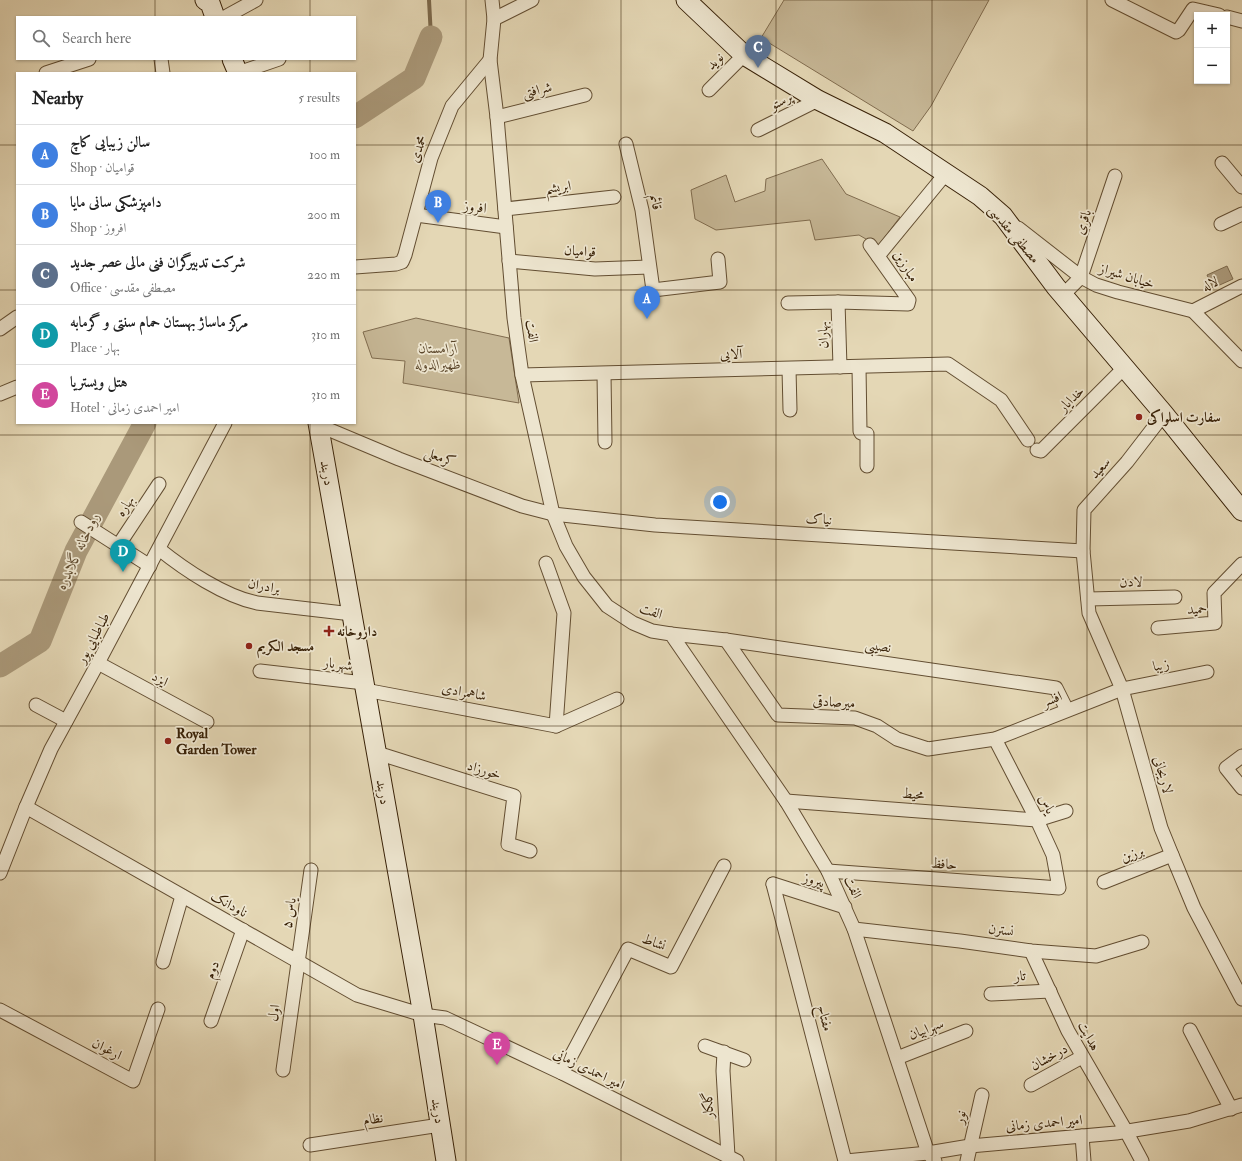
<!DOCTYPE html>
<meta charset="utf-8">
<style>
:root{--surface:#fff;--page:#f2f2f2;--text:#222;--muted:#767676;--line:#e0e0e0;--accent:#8f2418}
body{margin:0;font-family:"IM FELL Double Pica",Amiri,serif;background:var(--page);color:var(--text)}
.controls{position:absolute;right:12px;top:12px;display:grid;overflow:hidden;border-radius:0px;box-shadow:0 1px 3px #0004}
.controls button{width:36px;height:36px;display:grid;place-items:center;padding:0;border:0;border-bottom:1px solid var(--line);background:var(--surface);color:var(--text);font:20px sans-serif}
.you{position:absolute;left:720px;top:502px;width:14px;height:14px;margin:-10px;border:3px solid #fff;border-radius:50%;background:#1a73e8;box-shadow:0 0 0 6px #1a73e833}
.badge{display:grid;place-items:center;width:26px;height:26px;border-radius:50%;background:var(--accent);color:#fff;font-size:13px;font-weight:700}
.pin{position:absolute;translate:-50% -33px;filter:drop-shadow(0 1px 2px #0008)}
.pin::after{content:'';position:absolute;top:21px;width:14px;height:12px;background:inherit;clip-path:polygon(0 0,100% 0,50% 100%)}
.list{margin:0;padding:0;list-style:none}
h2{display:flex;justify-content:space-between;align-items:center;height:52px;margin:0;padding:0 16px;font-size:17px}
h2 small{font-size:13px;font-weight:400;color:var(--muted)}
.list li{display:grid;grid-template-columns:26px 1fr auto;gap:12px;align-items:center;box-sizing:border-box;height:60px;padding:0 16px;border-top:1px solid var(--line)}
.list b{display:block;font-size:15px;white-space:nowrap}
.list p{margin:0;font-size:13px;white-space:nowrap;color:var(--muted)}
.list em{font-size:13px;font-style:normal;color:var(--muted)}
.icon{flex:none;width:22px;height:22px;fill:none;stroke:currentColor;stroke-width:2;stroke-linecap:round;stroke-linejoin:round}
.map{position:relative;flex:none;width:1242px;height:1161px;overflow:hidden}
.search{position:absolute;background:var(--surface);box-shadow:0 1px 3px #0004;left:16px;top:16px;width:340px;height:44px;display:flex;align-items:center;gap:10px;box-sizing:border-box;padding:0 14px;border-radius:0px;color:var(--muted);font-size:15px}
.panel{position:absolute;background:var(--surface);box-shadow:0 1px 3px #0004;left:16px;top:72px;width:340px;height:352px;border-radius:0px}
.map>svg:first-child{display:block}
</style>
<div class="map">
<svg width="1242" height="1161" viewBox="0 0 1242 1161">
<rect width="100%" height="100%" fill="#e4d7b5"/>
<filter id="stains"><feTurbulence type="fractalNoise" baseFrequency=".005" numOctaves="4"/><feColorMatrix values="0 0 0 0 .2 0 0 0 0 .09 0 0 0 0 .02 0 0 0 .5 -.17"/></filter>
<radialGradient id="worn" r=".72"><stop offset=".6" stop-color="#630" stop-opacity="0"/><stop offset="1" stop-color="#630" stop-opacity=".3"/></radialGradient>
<g fill="#c7b897" stroke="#806c4f">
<path d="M 784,0 L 989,0 L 931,106 L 913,131 L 761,38 Z"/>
<path d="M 822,159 L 846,194 L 900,217 L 878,246 L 859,235 L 815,240 L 810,220 L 716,230 L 695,219 L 691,190 L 726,175 L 735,202 L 765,191 L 766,179 Z"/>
<path d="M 416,318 L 509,338 L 519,403 L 403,383 L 405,361 L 372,358 L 363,332 Z"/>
</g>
<path fill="#aa997a" stroke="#7c694c" d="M 1227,266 L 1233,279 L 1213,288 L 1207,275 Z"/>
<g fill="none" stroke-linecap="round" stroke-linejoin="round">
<path stroke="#7c694c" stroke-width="4" d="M 429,0 L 431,37"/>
<g stroke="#aa997a" stroke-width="23">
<path d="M 355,117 L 414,78 L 431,37"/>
<path d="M 0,666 L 40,641 L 76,551 L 145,423"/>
</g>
<g stroke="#634e32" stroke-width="15">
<g id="minor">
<path d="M 492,0 L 494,19"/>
<path d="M 532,0 L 494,19 L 490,60 L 497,117 L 514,318 L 522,375 L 553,514 L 566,546 L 584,577 L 607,606 L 633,623 L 652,631 L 671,634 L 786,801 L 828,871 L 854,929 L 928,1153 L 935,1161"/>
<path d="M 1112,0 L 1176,32 L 1179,30 L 1193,9 L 1219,15"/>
<path d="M 225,17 L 256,0"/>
<path d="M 1227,17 L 1242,21"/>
<path d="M 161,59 L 163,73"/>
<path d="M 46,73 L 89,59"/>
<path d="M 238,73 L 279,59"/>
<path d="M 709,90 L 744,55"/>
<path d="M 497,117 L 585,95"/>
<path d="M 758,130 L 818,100"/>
<path d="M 626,144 L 642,210 L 653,290 L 720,282 L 718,259"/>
<path d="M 1222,163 L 1242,187"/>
<path d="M 505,209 L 614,197"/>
<path d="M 416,215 L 506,227"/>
<path d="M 1221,224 L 1242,214"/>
<path d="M 1018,228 L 1081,277 L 1096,285 L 1118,292 L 1193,311 L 1242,361"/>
<path d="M 878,256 L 947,172"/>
<path d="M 509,261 L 595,269 L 649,267"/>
<path d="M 355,267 L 396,264 L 402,262 L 405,255 L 431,158 L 452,106 L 490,60"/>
<path d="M 1063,295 L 1081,277 L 1115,176"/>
<path d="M 838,302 L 840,367"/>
<path d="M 788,303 L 838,302 L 908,304 L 909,300 L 870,245"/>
<path d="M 1193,311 L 1242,286"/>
<path d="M 0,329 L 17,317"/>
<path d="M 859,367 L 860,431 L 861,433 L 867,434 L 867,466"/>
<path d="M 789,369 L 790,410"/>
<path d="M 604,374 L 605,442"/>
<path d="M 522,375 L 948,364 L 1001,400 L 1028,440"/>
<path d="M 0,394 L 17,387"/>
<path d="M 1164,414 L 1127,462 L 1084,510 L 1083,551 L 1089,613 L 1122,689 L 1161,828 L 1172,855 L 1194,908 L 1242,999"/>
<path d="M 318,425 L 399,459 L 522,506 L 553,514 L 655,525 L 1083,551"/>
<path d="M 1037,450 L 1041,451 L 1125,367"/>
<path d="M 81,522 L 150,566"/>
<path d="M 118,546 L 159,484"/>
<path d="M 159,549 C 185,570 224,596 257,603 L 352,614"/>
<path d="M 1088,599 L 1175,597"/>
<path d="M 1158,628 L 1215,623 L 1214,593 L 1242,564"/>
<path d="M 671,634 L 726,640 L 1056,688 L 1067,710"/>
<path d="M 726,640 L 778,715 L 855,718 L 877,726 L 897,739 L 928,749 L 995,739 L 1122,689 L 1207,672"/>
<path d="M 98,663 L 207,722"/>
<path d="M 260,671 L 364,683"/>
<path d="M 365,690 L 556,726 L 564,613 L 546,563"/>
<path d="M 36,705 L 66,721"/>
<path d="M 556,726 L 617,699"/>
<path d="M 377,753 L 514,796 L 508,844 L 530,851"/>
<path d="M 1242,756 L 1226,768 L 1242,788"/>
<path d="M 786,801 L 1037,820 L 1066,811"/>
<path d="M 26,807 L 357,995 L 423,1015 L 445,1018 L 562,1073 L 737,1161"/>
<path d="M 828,871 L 1059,888 L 1053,855 L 1037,820 L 995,739"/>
<path d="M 0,873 L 26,807 L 51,749 L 98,663 L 225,423"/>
<path d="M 1104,882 L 1172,855"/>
<path d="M 773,884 L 845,1161"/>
<path d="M 773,884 L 845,907"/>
<path d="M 854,929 L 960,941 L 1031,951 L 1096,956 L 1142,942"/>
<path d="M 1031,951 L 1068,1031 L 1126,1131 L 1142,1161"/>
<path d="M 163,962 L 182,896"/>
<path d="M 991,994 L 1050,991"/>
<path d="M 0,1010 L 133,1081 L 158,1009"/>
<path d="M 211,1021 L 243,930"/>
<path d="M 1190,1030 L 1231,1109"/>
<path d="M 705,1046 L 744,1060"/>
<path d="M 724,1052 L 723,1071 L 728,1156"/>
<path d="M 897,1058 L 966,1031"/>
<path d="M 283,1070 L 311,870"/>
<path d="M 562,1073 L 628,949 L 671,967 L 724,866"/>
<path d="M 1031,1085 L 1082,1057"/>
<path d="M 1082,1136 L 1084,1161"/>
<path d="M 310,1145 L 440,1125"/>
<path d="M 846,1161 L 928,1153 L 970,1146 L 1116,1133 L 1189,1121 L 1242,1105"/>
<path d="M 967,1161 L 982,1095"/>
</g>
</g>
<g stroke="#382107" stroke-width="21">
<g id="secondary">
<path d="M 205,0 L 210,3 L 215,17"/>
<path d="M 686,0 L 744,55 L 818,100 L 885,133 L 980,196 L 1003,216 L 1056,287 L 1164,414 L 1242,511"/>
<path d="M 232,59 L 238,73"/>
<path d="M 318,423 L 423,1015 L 446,1161"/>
</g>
</g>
<use href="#minor" stroke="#ede5cf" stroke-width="13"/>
<use href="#secondary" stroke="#ede5cf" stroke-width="19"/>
</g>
<path fill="none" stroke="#382107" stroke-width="1" stroke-opacity="0.55" d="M 155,0 L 155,17M 310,0 L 310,17M 466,0 L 466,1161M 621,0 L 621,1161M 776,0 L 776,1161M 932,0 L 932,1161M 1087,0 L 1087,1161M 155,59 L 155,73M 310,59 L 310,73M 0,145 L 17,145M 355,145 L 1242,145M 0,290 L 17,290M 355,290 L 1242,290M 155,423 L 155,1161M 310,423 L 310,1161M 0,435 L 1242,435M 0,580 L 1242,580M 0,726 L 1242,726M 0,871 L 1242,871M 0,1016 L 1242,1016"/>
<g fill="#8f2418" stroke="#ede5cf" stroke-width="1.5">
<circle cx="1139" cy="417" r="4"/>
<path d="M327 625h4v4h4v4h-4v4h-4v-4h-4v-4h4z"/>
<circle cx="249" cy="646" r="4"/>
<circle cx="168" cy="741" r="4"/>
</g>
<g text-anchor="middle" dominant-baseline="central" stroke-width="3.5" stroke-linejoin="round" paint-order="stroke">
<g font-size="14" fill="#382107" stroke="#ede5cf">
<text transform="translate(715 61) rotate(-44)">نوید</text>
<text transform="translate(537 90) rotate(-14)">شرافتی</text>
<text transform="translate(781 101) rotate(-26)">پرستو</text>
<text transform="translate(418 149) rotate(-71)">محمدی</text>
<text transform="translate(558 187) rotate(-7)">ابریشم</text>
<text transform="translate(656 202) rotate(79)">قائم</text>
<text transform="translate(475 207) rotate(7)">افروز</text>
<text transform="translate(1083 222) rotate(-72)">باقری</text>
<text transform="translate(1014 234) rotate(50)">مصطفی مقدسی</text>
<text transform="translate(580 251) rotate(4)">قوامیان</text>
<text transform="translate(906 266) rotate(57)">مبارزین</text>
<text transform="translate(1127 276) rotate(17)">خیابان شیراز</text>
<text transform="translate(1210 284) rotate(-27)">لاله</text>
<text transform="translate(532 331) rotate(82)">الفت</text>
<text transform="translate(823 335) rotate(-92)">بهاران</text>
<text transform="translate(731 354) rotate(-1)">آلایی</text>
<text transform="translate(1071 399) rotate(-45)">خدایار</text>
<text transform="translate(440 457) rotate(21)">کرمعلی</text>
<text transform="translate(1100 468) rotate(-48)">سعید</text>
<text transform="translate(327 473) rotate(80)">دربند</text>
<text transform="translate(125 506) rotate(-56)">بهاره</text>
<text transform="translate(819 519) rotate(4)">نیاک</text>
<text transform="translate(1131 582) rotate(-2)">لادن</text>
<text transform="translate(264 586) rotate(11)">برادران</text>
<text transform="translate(1197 609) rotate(-5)">حمید</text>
<text transform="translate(651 611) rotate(20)">الفت</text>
<text transform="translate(93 638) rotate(-62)">طباطبایی پور</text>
<text transform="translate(878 646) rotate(8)">نصیبی</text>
<text transform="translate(338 664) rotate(7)">شهریار</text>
<text transform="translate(1161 665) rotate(-11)">زیبا</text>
<text transform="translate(160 679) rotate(29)">ایزد</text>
<text transform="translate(464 692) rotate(11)">شاهمرادی</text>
<text transform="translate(1052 699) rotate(-22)">افسر</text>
<text transform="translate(834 702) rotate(4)">میرصادقی</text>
<text transform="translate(484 770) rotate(17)">خورزاد</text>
<text transform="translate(1163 775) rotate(74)">لاریجانی</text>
<text transform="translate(383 792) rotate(80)">دربند</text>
<text transform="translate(913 794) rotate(4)">محیط</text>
<text transform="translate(1047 804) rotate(63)">یاس</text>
<text transform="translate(1132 854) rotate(-21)">برزین</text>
<text transform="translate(944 864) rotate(4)">حافظ</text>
<text transform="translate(814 880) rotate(17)">پیروز</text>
<text transform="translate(853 887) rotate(65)">الفت</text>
<text transform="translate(229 904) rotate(29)">ناودانک</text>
<text transform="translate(289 913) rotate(-81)">یاس ۵</text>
<text transform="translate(1001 930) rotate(8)">نسترن</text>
<text transform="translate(654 942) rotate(22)">نشاط</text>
<text transform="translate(212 970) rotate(-71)">دوم</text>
<text transform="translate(1020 976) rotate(-3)">تار</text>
<text transform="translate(274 1013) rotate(-82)">اول</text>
<text transform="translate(825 1018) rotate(75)">مفتاح</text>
<text transform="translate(926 1029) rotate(-21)">سهرابیان</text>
<text transform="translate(1089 1036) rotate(62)">هدایت</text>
<text transform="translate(107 1049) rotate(28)">ارغوان</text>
<text transform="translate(1049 1057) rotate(-29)">درخشان</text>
<text transform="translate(589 1069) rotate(26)">امیر احمدی زمانی</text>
<text transform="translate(708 1105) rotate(-93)">گلکار</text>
<text transform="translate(438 1111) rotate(81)">دربند</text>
<text transform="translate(960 1117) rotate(-77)">نور</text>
<text transform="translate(373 1119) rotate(-9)">نظام</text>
<text transform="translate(1044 1123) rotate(-5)">امیر احمدی زمانی</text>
</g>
<g font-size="14" font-style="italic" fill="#5c472b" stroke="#ede5cf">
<text x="438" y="348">آرامستان<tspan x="438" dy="16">ظهیرالدوله</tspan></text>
</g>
<g font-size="14" font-weight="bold" fill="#382107" stroke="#ede5cf" text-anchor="start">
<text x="1147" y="417">سفارت اسلواکی</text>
<text x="337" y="631">داروخانه</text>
<text x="257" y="646">مسجد الکریم</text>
<text x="176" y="733">Royal<tspan x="176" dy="16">Garden Tower</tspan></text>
</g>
<g font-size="15" font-style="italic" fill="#604b2f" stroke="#ede5cf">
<text transform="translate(78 551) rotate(-65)">رودخانه گلابدره</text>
</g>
</g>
<rect width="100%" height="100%" filter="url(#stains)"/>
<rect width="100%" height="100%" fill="url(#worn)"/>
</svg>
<div class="controls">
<button>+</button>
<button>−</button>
</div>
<div class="you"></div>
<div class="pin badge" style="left:647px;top:319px;background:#3f7fe0">A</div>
<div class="pin badge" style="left:438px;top:223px;background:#3f7fe0">B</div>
<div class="pin badge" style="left:758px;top:68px;background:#5c6f8a">C</div>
<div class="pin badge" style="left:123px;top:572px;background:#0f9aa8">D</div>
<div class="pin badge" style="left:497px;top:1065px;background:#d1479c">E</div>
<div class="search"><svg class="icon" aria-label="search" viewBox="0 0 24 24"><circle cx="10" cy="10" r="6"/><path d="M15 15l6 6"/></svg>Search here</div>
<section class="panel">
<h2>Nearby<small>5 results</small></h2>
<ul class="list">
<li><span class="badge" style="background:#3f7fe0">A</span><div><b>سالن زیبایی کاچ</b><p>Shop · قوامیان</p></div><em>100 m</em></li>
<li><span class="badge" style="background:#3f7fe0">B</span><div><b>دامپزشکی سانی مایا</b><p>Shop · افروز</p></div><em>200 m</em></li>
<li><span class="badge" style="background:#5c6f8a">C</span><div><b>شرکت تدبیرگران فنی مالی عصر جدید</b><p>Office · مصطفی مقدسی</p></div><em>220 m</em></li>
<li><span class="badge" style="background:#0f9aa8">D</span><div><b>مرکز ماساژ بهستان حمام سنتی و گرمابه</b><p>Place · بهار</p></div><em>310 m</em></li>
<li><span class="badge" style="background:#d1479c">E</span><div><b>هتل ویستریا</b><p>Hotel · امیر احمدی زمانی</p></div><em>310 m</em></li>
</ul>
</section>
</div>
